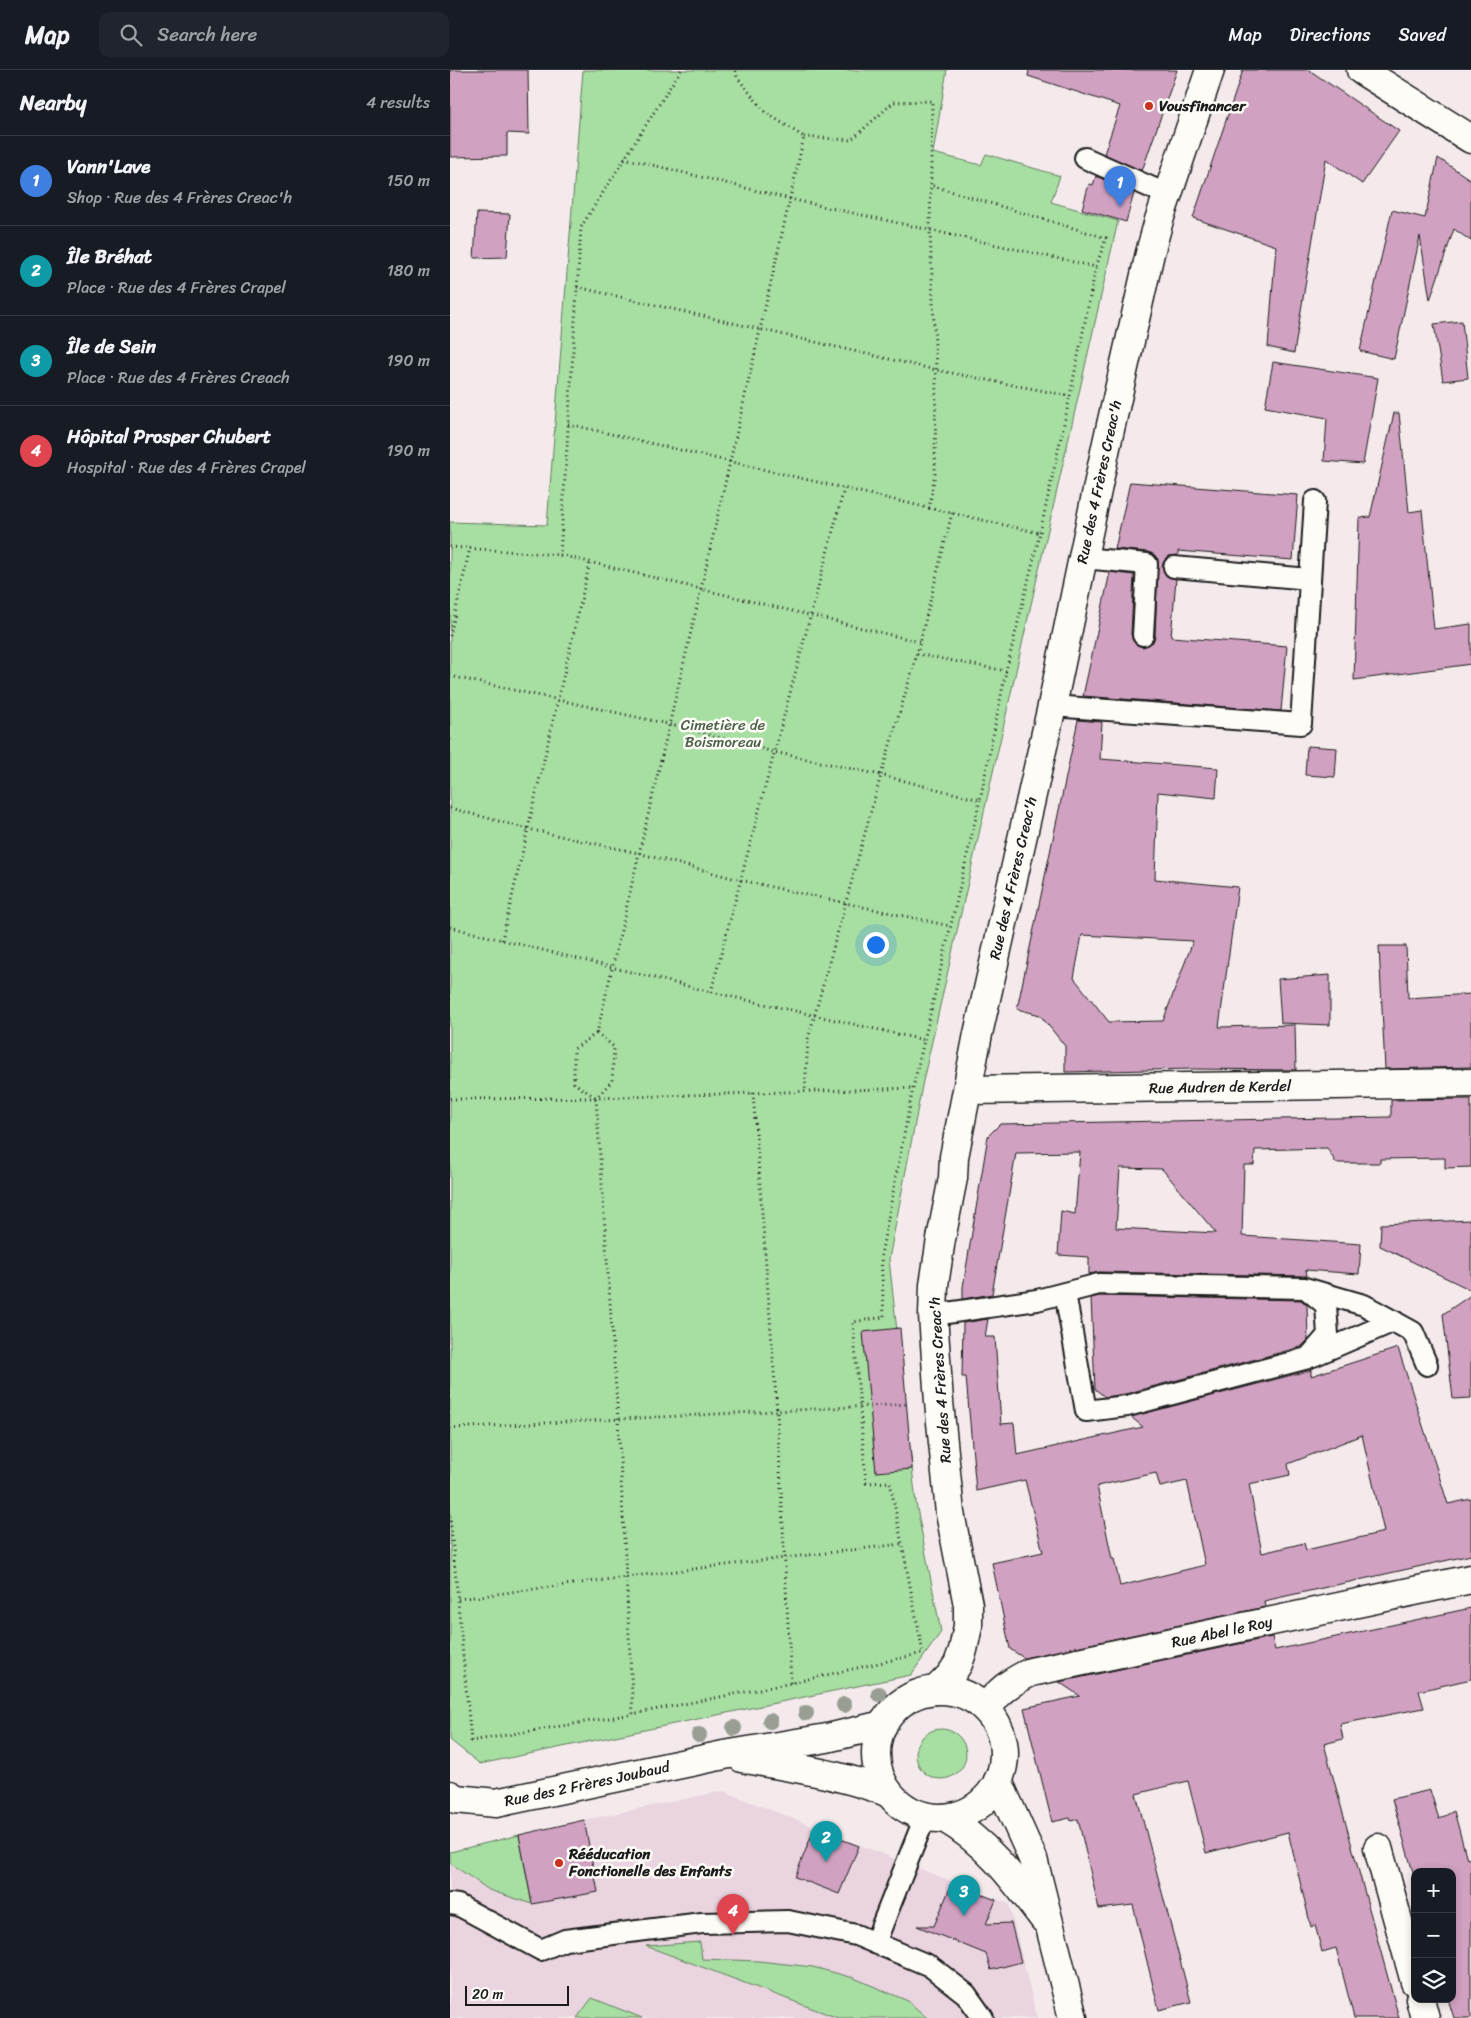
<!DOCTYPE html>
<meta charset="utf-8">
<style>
:root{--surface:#171b24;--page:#20242c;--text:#f1f3f6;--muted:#9ea1a6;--line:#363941;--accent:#ea580c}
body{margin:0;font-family:Sriracha,sans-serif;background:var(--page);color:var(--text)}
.controls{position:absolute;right:15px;bottom:15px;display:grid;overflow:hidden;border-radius:10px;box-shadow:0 2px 8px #0003}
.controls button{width:45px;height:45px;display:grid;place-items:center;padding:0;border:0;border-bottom:1px solid var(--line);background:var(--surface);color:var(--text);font:25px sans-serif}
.scale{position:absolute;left:15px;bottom:12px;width:104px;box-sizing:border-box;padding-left:5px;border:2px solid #1c1c1c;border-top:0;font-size:14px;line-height:18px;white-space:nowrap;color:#1c1c1c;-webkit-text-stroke:4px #fdfcf7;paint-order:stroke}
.you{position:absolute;left:425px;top:874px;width:18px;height:18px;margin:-12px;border:4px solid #fff;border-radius:50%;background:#1a73e8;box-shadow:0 0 0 8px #1a73e833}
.badge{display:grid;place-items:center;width:32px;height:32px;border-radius:50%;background:var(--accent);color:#fff;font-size:16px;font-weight:700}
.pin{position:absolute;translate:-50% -41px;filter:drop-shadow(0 1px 2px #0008)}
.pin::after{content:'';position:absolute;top:26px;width:18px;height:15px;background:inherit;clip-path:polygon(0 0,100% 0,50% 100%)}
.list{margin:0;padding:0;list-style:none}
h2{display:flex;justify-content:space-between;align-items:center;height:65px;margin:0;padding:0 20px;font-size:21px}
h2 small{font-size:16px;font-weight:400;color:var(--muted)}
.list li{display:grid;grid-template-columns:32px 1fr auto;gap:15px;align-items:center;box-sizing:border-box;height:90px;padding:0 20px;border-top:1px solid var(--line)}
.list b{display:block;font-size:19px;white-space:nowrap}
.list p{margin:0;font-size:16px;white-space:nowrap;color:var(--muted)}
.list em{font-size:16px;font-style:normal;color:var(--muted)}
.icon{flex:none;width:28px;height:28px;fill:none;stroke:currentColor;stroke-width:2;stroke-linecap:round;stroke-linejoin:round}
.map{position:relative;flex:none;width:1021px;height:1948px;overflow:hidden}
header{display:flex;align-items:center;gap:30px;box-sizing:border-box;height:70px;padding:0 25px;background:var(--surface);border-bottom:1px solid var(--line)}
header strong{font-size:24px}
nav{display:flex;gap:28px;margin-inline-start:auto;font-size:18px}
.search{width:350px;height:45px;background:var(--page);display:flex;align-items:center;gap:12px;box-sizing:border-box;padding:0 18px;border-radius:10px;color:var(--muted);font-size:19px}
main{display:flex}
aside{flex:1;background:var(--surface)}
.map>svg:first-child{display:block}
</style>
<header>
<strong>Map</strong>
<div class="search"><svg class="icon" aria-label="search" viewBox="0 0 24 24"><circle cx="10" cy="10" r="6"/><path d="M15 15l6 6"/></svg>Search here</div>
<nav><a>Map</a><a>Directions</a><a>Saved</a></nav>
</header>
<main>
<aside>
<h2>Nearby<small>4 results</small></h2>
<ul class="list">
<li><span class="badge" style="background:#3f7fe0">1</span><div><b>Vann'Lave</b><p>Shop · Rue des 4 Frères Creac'h</p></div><em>150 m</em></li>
<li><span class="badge" style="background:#0f9aa8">2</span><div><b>Île Bréhat</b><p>Place · Rue des 4 Frères Crapel</p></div><em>180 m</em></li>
<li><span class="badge" style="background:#0f9aa8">3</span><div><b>Île de Sein</b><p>Place · Rue des 4 Frères Creach</p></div><em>190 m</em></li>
<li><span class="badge" style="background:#e0444e">4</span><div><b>Hôpital Prosper Chubert</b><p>Hospital · Rue des 4 Frères Crapel</p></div><em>190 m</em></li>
</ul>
</aside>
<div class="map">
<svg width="1021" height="1948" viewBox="0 0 1021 1948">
<rect width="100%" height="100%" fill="#f4eaec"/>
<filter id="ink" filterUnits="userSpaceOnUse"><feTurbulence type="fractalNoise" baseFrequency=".02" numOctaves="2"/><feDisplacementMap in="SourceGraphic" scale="10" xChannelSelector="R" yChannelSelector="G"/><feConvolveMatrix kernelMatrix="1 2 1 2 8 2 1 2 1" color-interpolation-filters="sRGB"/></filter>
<g filter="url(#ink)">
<path fill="#e9d4df" d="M 273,1721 L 559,1834 L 587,1948 L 0,1948 L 0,1782 L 134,1750 Z"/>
<g fill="#a7dea2" stroke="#627d5f">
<path d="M 133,0 L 497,0 L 483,83 L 531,95 L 536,84 L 610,106 L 601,132 L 668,151 L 473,1011 L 439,1189 L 466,1433 L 491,1562 L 461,1605 L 30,1694 L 0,1670 L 0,452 L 97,455 Z"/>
<circle cx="491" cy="1684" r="25"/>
<path d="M 69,1765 L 82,1834 L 39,1820 L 0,1793 L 0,1782 Z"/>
<path d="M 250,1872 L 252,1889 L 309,1891 L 363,1897 L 404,1908 L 458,1931 L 477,1948 L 388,1948 L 196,1876 Z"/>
<path d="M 142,1928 L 192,1948 L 127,1948 Z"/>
</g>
<g fill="#d0a1c1" stroke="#1c1c1c" fill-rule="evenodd">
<path d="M 0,0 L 78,0 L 79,64 L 57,63 L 57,86 L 0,87 Z"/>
<path d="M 579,0 L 727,0 L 692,101 L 654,84 L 670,36 L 578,6 Z"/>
<path d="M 793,0 L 859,0 L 949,61 L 912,114 L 876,89 L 844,283 L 818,277 L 826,176 L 743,148 Z"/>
<path d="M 988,88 L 1021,110 L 1021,171 L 1004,159 L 980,230 L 970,166 L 944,289 L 910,281 L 942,140 L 975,148 Z"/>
<path d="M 646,106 L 684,123 L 676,152 L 632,139 L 639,114 L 643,115 Z"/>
<path d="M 27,143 L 60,144 L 57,187 L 24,188 Z"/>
<path d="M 1012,251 L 1018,308 L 993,311 L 984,254 Z"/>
<path d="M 823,292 L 928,308 L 913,394 L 874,391 L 877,348 L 815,337 Z"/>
<path d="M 944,343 L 949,343 L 959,442 L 972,440 L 984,559 L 1021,554 L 1021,594 L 904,610 L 909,448 L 920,447 Z"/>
<path d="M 680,412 L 848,425 L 843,490 L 728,481 L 728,485 L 719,486 L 715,490 L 712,496 L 717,506 L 726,509 L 721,567 L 837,576 L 831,641 L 633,626 L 660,502 L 684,505 L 681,564 L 683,571 L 687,575 L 693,577 L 703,572 L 705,566 L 708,489 L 704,485 L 698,482 L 665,479 Z"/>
<path d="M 628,650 L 652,652 L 650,689 L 768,698 L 766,728 L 708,722 L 705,809 L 788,817 L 769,957 L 845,955 L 846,1000 L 741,999 L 615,1002 L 615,976 L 590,945 L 567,939 ZM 632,865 L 743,871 L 713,951 L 659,952 L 624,908 Z"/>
<path d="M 857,676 L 887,678 L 885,707 L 855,705 Z"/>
<path d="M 929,876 L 956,876 L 958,928 L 1021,924 L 1021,997 L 935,999 Z"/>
<path d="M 880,905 L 880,955 L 831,953 L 828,909 Z"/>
<path d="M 1021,1029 L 1021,1097 L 995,1098 L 995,1088 L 930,1089 L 930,1093 L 886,1093 L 877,1078 L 805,1080 L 804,1095 L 794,1095 L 792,1166 L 911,1174 L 909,1204 L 856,1200 L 857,1206 L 649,1202 L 639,1204 L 639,1187 L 608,1185 L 611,1141 L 625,1144 L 630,1082 L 566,1083 L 542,1224 L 513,1229 L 513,1217 L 538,1066 L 550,1054 L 941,1047 L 941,1030 ZM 670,1098 L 712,1099 L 766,1163 L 666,1158 Z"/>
<path d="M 1021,1150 L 1021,1220 L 930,1176 L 931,1154 Z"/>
<path d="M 1021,1225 L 1021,1328 L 1003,1329 L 993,1244 Z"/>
<path d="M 650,1226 L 851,1230 L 857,1235 L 858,1270 L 851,1277 L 675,1324 L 655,1327 L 645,1319 L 641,1228 Z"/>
<path d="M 538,1249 L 535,1267 L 545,1267 L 551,1354 L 564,1353 L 567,1385 L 693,1357 L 681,1347 L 861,1300 L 861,1306 L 948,1278 L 998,1434 L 1021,1429 L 1021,1485 L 814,1531 L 815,1537 L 574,1588 L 560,1579 L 542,1493 L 593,1482 L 575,1410 L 526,1421 L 516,1307 L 512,1307 L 513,1253 ZM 912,1365 L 934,1462 L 856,1480 L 854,1473 L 812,1483 L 799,1414 L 840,1405 L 838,1394 ZM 706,1403 L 710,1417 L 737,1411 L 755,1495 L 670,1516 L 664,1489 L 662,1489 L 647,1416 Z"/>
<path d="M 450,1258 L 462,1399 L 426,1402 L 413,1262 Z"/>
<path d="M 1021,1538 L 1021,1609 L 969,1621 L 974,1638 L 890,1654 L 893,1669 L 874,1674 L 949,1948 L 904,1948 L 886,1878 L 872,1882 L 865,1855 L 861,1857 L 838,1762 L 756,1783 L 738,1711 L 686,1724 L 741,1932 L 709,1940 L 683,1835 L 649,1839 L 628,1749 L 621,1751 L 620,1748 L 602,1752 L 574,1638 L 630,1626 L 609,1612 L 822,1567 L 825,1580 Z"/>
<path d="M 980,1720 L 989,1749 L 1004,1741 L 1017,1789 L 1021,1788 L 1021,1948 L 1004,1948 L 998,1929 L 1002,1929 L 1002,1802 L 965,1802 L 965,1809 L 942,1729 Z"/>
<path d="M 134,1750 L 148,1822 L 82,1834 L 69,1765 Z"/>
<path d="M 364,1759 L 409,1776 L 389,1824 L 345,1807 Z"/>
<path d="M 502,1813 L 546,1830 L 536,1854 L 561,1853 L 571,1892 L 541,1900 L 536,1884 L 467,1856 L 484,1856 Z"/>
</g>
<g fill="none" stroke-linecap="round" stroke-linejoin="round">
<g stroke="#1c1c1c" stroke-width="24">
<g id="service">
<path d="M 635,88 L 718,125"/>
<path d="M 633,488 L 697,494 L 693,565"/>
<path d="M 724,497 L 860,509"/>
<path d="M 602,636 L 851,654 L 865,431"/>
<path d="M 615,1223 L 636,1341 L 677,1336 L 858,1288 L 878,1265 L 876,1235 L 859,1221"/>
<path d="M 483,1245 L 587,1230 L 649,1214 L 855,1218 L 914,1235 L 963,1262 L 977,1295"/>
<path d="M 863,1286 L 944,1251"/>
<path d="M 0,1834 L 8,1835 L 91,1880 L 115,1870 L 252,1853 L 338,1851 L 406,1865 L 480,1896 L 516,1924 L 533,1948"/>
<path d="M 425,1873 L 475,1747"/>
</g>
</g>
<g stroke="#1c1c1c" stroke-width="31">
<g id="minor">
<path d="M 911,0 L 1021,69"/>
<path d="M 518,1020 L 1021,1013"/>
<path d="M 486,1620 L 500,1606 L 508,1594 L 513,1580 L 518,1556 L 518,1535 L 500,1443 L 489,1332 L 483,1245 L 484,1215 L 491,1169 L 503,1108 L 504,1087 L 528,964 L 602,636 L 656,377 L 700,183 L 709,150 L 760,0"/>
<circle cx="490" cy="1684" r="64"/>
<path d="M 535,1638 C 550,1620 560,1612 581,1602 L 1021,1509"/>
<path d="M 292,1688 C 341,1698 393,1704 439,1723"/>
<path d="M 548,1711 L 583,1789 L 623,1948"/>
<path d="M 0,1725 L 6,1729 L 46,1733 L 274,1685 L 377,1668 L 432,1655"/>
<path d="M 494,1748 C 537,1772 565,1811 594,1849"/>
<path d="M 928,1778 L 965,1912"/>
<path d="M 970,1929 L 975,1948"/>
</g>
</g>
<g stroke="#1c1c1c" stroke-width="3" stroke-dasharray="1 4" stroke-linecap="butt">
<path d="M 231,0 L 131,157 L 110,485 L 251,519 L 354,67 L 315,42 L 287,7 L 285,0"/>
<path d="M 174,88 L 340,129 L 646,197 L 656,168 L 480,115"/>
<path d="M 127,217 L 486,300 L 620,326 L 646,197"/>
<path d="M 118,354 L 479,438 L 485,404 L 486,300 L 480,161 L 482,31 L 444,32 L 401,70 L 354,67"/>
<path d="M 479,438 L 590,463 L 620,326"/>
<path d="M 502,443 L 467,584 L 556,601 L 590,463"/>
<path d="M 0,477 L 110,485"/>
<path d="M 0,566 L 20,478"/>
<path d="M 467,584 L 431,705 L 530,730 L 556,601"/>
<path d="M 0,606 L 218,654 L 324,682 L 431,705 L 358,969 L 355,1021"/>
<path d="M 0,738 L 78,759 L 188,783 L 290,810 L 500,856"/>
<path d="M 0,857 L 261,922 L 474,970"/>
<path d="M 52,870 L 140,492"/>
<path d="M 261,922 L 394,419"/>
<path d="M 463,1018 L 431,1185 L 434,1247 L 403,1252 L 416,1413 L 440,1412 L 473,1583 L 341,1613 L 183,1644 L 168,1349 L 146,1028 Z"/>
<path d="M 463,1018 L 530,730"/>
<path d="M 303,1023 L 327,1341 L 341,1613"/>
<path d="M 145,1027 L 124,1013 L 124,979 L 147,963"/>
<path d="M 0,1029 L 146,1028 L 162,1011 L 164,977 L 147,963 L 251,519 L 470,572"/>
<path d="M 0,1358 L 459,1334"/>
<path d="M 0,1446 L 21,1671 L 183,1644"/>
<path d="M 8,1529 L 176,1507 L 451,1474"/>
</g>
<use href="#service" stroke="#fdfcf7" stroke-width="20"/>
<use href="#minor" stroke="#fdfcf7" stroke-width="28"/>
</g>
<g fill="#989e93">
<circle cx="429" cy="1624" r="8"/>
<circle cx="394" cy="1635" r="8"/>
<circle cx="356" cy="1643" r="8"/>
<circle cx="320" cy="1651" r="8"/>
<circle cx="284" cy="1658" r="8"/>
<circle cx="249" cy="1665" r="8"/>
</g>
</g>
<g fill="#c8321e" stroke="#fdfcf7" stroke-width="2">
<circle cx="699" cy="36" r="5"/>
<circle cx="109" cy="1793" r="5"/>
</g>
<g text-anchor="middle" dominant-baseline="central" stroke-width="5" stroke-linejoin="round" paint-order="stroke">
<g font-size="15" font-weight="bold" fill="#1c1c1c" stroke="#fdfcf7" text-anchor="start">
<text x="709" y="36">Vousfinancer</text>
<text x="119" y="1784">Rééducation<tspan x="119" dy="17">Fonctionelle des Enfants</tspan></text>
</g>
<g font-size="15" fill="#1c1c1c" stroke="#fdfcf7">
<text transform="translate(649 412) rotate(-78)">Rue des 4 Frères Creac'h</text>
<text transform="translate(563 808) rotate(-77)">Rue des 4 Frères Creac'h</text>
<text transform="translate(770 1017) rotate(-1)">Rue Audren de Kerdel</text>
<text transform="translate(490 1310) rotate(-94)">Rue des 4 Frères Creac'h</text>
<text transform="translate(772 1562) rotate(-12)">Rue Abel le Roy</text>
<text transform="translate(137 1714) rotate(-12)">Rue des 2 Frères Joubaud</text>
</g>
<g font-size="15" fill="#4d604b" stroke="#fdfcf7">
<text x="273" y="655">Cimetière de<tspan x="273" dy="17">Boismoreau</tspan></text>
</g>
</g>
</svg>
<div class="controls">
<button>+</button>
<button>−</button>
<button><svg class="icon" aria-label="layers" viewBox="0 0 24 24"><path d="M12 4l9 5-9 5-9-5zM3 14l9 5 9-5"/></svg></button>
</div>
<div class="scale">20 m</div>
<div class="you"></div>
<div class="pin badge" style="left:670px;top:137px;background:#3f7fe0">1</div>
<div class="pin badge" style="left:376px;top:1792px;background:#0f9aa8">2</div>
<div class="pin badge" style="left:514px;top:1846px;background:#0f9aa8">3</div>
<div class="pin badge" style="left:283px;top:1865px;background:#e0444e">4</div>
</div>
</main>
